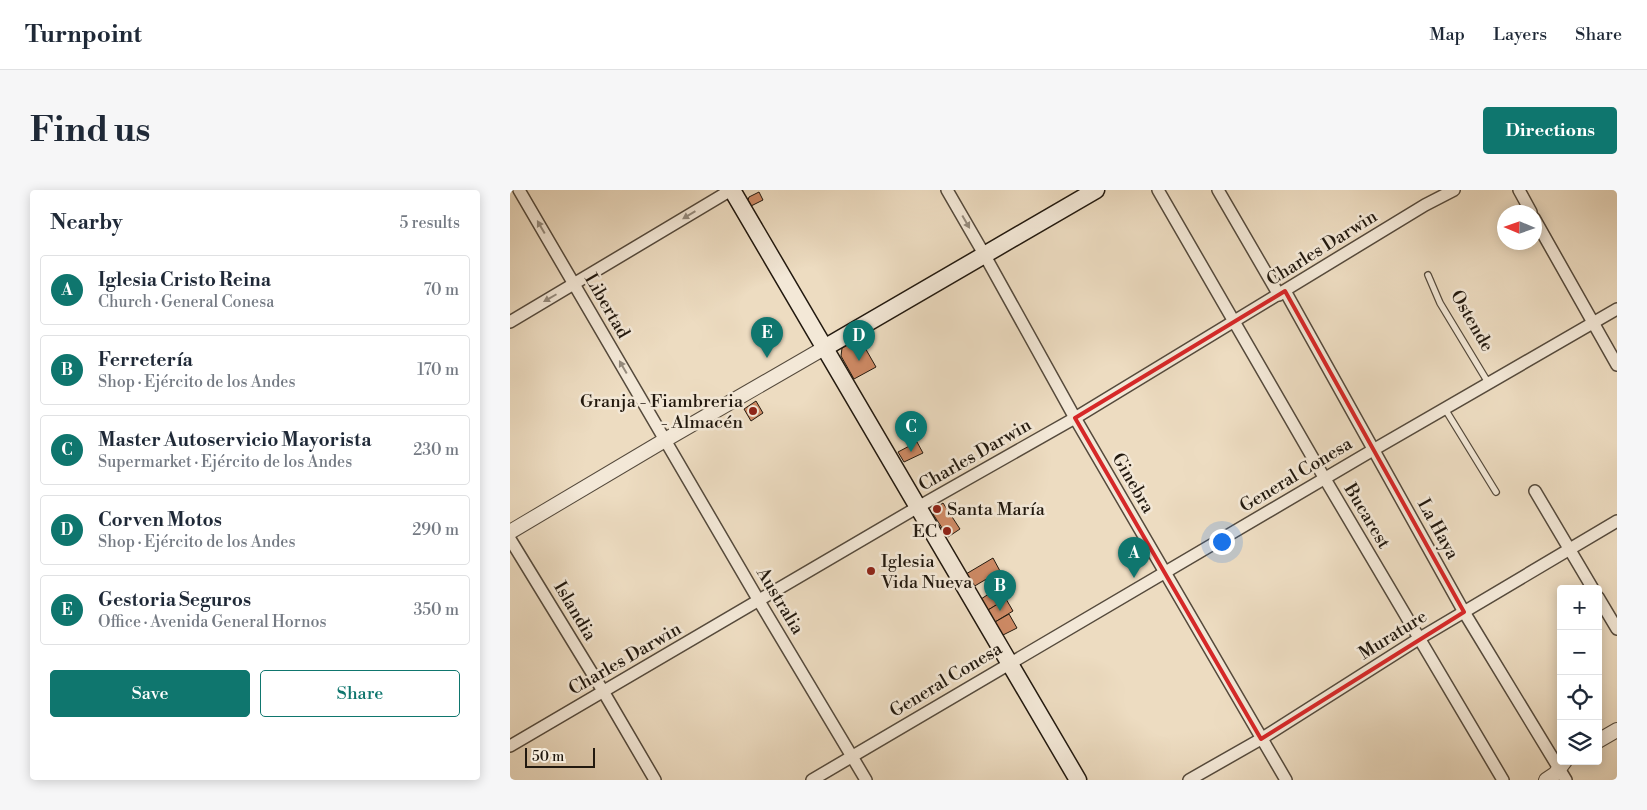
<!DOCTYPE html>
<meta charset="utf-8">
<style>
:root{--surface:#fff;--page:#f6f6f7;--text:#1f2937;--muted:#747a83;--line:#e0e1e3;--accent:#0f766e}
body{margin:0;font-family:"Libre Bodoni",serif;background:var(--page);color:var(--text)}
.controls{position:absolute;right:15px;bottom:15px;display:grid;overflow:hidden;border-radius:5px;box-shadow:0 2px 12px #0003}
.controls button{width:45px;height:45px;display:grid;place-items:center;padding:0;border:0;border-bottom:1px solid var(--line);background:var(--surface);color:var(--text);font:25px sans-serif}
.compass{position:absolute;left:987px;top:15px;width:45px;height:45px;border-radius:50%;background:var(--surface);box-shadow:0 2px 12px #0003;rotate:272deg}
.scale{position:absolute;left:15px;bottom:12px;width:70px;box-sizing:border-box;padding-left:5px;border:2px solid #22190f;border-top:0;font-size:14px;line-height:18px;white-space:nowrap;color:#22190f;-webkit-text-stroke:4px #f3e8d7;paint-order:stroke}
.you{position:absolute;left:711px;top:351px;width:18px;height:18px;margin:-12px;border:4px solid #fff;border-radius:50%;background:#1a73e8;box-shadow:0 0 0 8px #1a73e833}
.badge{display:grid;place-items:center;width:32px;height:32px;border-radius:50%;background:var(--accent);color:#fff;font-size:16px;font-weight:700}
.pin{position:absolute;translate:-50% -41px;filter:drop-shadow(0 1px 2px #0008)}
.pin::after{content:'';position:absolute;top:26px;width:18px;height:15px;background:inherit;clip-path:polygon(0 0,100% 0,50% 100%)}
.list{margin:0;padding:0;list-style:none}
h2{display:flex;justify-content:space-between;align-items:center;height:65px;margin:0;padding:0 20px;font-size:21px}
h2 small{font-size:16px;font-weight:400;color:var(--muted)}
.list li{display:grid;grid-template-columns:32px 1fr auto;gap:15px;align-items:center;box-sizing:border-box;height:70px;margin:0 10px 10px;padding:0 10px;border:1px solid var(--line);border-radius:5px}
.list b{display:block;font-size:19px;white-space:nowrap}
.list p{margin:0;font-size:16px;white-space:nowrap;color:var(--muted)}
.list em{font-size:16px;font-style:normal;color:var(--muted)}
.actions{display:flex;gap:10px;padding:15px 20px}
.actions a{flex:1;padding:11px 0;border:1px solid var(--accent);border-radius:5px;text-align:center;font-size:18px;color:var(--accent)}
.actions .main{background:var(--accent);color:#fff}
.icon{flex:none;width:28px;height:28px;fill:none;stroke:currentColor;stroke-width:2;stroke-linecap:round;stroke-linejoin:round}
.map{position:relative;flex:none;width:1107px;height:590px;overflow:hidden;border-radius:5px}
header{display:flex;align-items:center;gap:30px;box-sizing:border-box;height:70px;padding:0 25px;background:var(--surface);border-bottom:1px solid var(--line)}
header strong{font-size:24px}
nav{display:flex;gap:28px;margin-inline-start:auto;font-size:18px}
.intro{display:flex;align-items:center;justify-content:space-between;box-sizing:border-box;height:120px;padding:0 30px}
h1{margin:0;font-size:35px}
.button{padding:12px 22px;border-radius:5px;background:var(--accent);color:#fff;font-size:18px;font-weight:700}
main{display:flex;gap:30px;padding:0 30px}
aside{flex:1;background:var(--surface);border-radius:5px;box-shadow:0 2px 12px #0003}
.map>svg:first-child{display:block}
</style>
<header>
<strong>Turnpoint</strong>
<nav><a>Map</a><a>Layers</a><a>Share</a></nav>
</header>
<div class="intro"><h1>Find us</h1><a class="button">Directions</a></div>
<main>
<aside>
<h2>Nearby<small>5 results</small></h2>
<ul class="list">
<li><span class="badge">A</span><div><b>Iglesia Cristo Reina</b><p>Church · General Conesa</p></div><em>70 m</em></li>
<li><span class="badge">B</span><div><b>Ferretería</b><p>Shop · Ejército de los Andes</p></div><em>170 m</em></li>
<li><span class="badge">C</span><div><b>Master Autoservicio Mayorista</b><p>Supermarket · Ejército de los Andes</p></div><em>230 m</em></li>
<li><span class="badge">D</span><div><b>Corven Motos</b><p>Shop · Ejército de los Andes</p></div><em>290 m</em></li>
<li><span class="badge">E</span><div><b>Gestoria Seguros</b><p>Office · Avenida General Hornos</p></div><em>350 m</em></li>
</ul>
<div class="actions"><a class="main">Save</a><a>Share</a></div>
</aside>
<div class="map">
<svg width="1107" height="590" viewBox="0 0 1107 590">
<rect width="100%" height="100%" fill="#eddcc1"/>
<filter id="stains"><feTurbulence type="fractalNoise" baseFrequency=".004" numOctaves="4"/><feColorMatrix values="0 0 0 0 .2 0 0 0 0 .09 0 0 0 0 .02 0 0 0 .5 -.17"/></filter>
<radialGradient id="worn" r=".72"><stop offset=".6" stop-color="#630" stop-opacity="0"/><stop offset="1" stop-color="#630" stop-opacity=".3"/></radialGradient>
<g fill="#ce8a65" stroke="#22190f">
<path d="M 249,2 L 253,10 L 241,16 L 238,10 L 239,7 Z"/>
<path d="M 350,149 L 366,177 L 344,189 L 331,166 L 332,158 Z"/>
<path d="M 246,211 L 253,223 L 241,231 L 234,219 Z"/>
<path d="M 407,252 L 413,263 L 394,272 L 388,262 Z"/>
<path d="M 433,313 L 450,339 L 438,347 L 423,324 L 424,319 Z"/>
<path d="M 483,368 L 490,381 L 463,397 L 456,384 Z"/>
<path d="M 488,398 L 496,409 L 478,420 L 471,409 Z"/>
<path d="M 496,409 L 503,421 L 485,432 L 478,420 Z"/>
<path d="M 499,424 L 507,438 L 493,445 L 485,432 Z"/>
</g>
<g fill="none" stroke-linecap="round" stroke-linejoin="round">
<g stroke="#554a3c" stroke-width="8">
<g id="service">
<path d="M 918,85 L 930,113 L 979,194"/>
<path d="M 935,219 L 986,302"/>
</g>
</g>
<g stroke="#554a3c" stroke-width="14">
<g id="minor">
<path d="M 9,0 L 249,411 L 356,590"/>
<path d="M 437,0 L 474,64 L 565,228 L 776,590"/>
<path d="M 648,0 L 815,289 L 993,590"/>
<path d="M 708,0 L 769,105"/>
<path d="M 1009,0 L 1021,22"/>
<path d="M 1024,28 L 1107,175"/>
<path d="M 775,101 L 954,422 L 1056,590"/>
<path d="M 0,132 L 221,0"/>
<path d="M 1025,301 L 1083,399"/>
<path d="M 0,349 L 93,501 L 145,590"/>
<path d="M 1088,407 L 1107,439"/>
<path d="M 0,556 L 408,317 L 565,228 L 915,15 L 944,0"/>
<path d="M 302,590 L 863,260 L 1107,119"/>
<path d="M 679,590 L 751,549 L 910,448 L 1107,331"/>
</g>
</g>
<g stroke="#554a3c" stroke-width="16">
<g id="tertiary">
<path d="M 0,342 L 155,250 L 316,157"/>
<path d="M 1088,551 L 1107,540"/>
<path d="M 1036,590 L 1045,584 L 1055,571"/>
</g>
</g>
<g stroke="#22190f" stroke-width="19">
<g id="secondary">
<path d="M 222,0 L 568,590"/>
<path d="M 316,157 L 586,0"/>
</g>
</g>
<use href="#service" stroke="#f3e8d7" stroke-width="5.5"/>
<use href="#minor" stroke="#f3e8d7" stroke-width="11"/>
<use href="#tertiary" stroke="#f3e8d7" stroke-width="14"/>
<use href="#secondary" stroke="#f3e8d7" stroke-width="16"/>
</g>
<defs><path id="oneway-solid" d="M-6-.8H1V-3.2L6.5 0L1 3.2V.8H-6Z" transform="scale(1.25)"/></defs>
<g fill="#958b7d">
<use href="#oneway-solid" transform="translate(179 25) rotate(149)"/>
<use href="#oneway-solid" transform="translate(456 32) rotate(60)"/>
<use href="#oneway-solid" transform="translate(31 37) rotate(-120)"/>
<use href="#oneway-solid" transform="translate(40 108) rotate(150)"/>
<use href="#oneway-solid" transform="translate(113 177) rotate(-120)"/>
</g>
<path fill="none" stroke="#d62828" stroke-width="4" stroke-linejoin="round" d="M 775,101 L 954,422 L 751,549 L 565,228 Z"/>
<g fill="#8f2418" stroke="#f3e8d7" stroke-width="2">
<circle cx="243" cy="221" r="5"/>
<circle cx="427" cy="319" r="5"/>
<circle cx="437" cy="341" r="5"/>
<circle cx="361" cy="381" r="5"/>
</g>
<g text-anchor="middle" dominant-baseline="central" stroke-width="5" stroke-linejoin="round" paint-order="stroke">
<g font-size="18" fill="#22190f" stroke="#f3e8d7">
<text transform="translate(812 58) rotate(-32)">Charles Darwin</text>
<text transform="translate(97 116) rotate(60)">Libertad</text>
<text transform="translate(962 131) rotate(60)">Ostende</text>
<text transform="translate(465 265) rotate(-30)">Charles Darwin</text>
<text transform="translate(786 285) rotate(-31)">General Conesa</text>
<text transform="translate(623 293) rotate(60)">Ginebra</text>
<text transform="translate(857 326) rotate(59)">Bucarest</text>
<text transform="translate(928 339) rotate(61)">La Haya</text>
<text transform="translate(270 411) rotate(59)">Australia</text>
<text transform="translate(65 421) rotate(59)">Islandia</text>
<text transform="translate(883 445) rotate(-32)">Murature</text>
<text transform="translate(115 469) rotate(-30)">Charles Darwin</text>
<text transform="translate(436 490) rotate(-31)">General Conesa</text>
</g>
<g font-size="18" fill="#22190f" stroke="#f3e8d7" text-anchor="end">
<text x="233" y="211">Granja - Fiambreria<tspan x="233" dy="21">- Almacén</tspan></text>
<text x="437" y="319" text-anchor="start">Santa María</text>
<text x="427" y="341">EC</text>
<text x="371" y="371" text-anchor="start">Iglesia<tspan x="371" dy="21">Vida Nueva</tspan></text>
</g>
</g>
<rect width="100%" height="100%" filter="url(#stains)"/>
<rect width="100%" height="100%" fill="url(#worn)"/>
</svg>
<div class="controls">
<button>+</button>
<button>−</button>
<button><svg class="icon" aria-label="locate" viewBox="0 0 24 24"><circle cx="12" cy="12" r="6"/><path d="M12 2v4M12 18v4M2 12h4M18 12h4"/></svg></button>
<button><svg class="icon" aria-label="layers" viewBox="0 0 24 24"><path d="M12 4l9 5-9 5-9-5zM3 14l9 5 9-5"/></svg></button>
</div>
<svg class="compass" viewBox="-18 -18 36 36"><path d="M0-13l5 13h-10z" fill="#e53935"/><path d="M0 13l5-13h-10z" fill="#747a83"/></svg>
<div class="scale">50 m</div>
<div class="you"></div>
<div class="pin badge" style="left:624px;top:388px">A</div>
<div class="pin badge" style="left:490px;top:421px">B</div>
<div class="pin badge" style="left:401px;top:262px">C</div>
<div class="pin badge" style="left:349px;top:171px">D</div>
<div class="pin badge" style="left:257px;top:168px">E</div>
</div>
</main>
